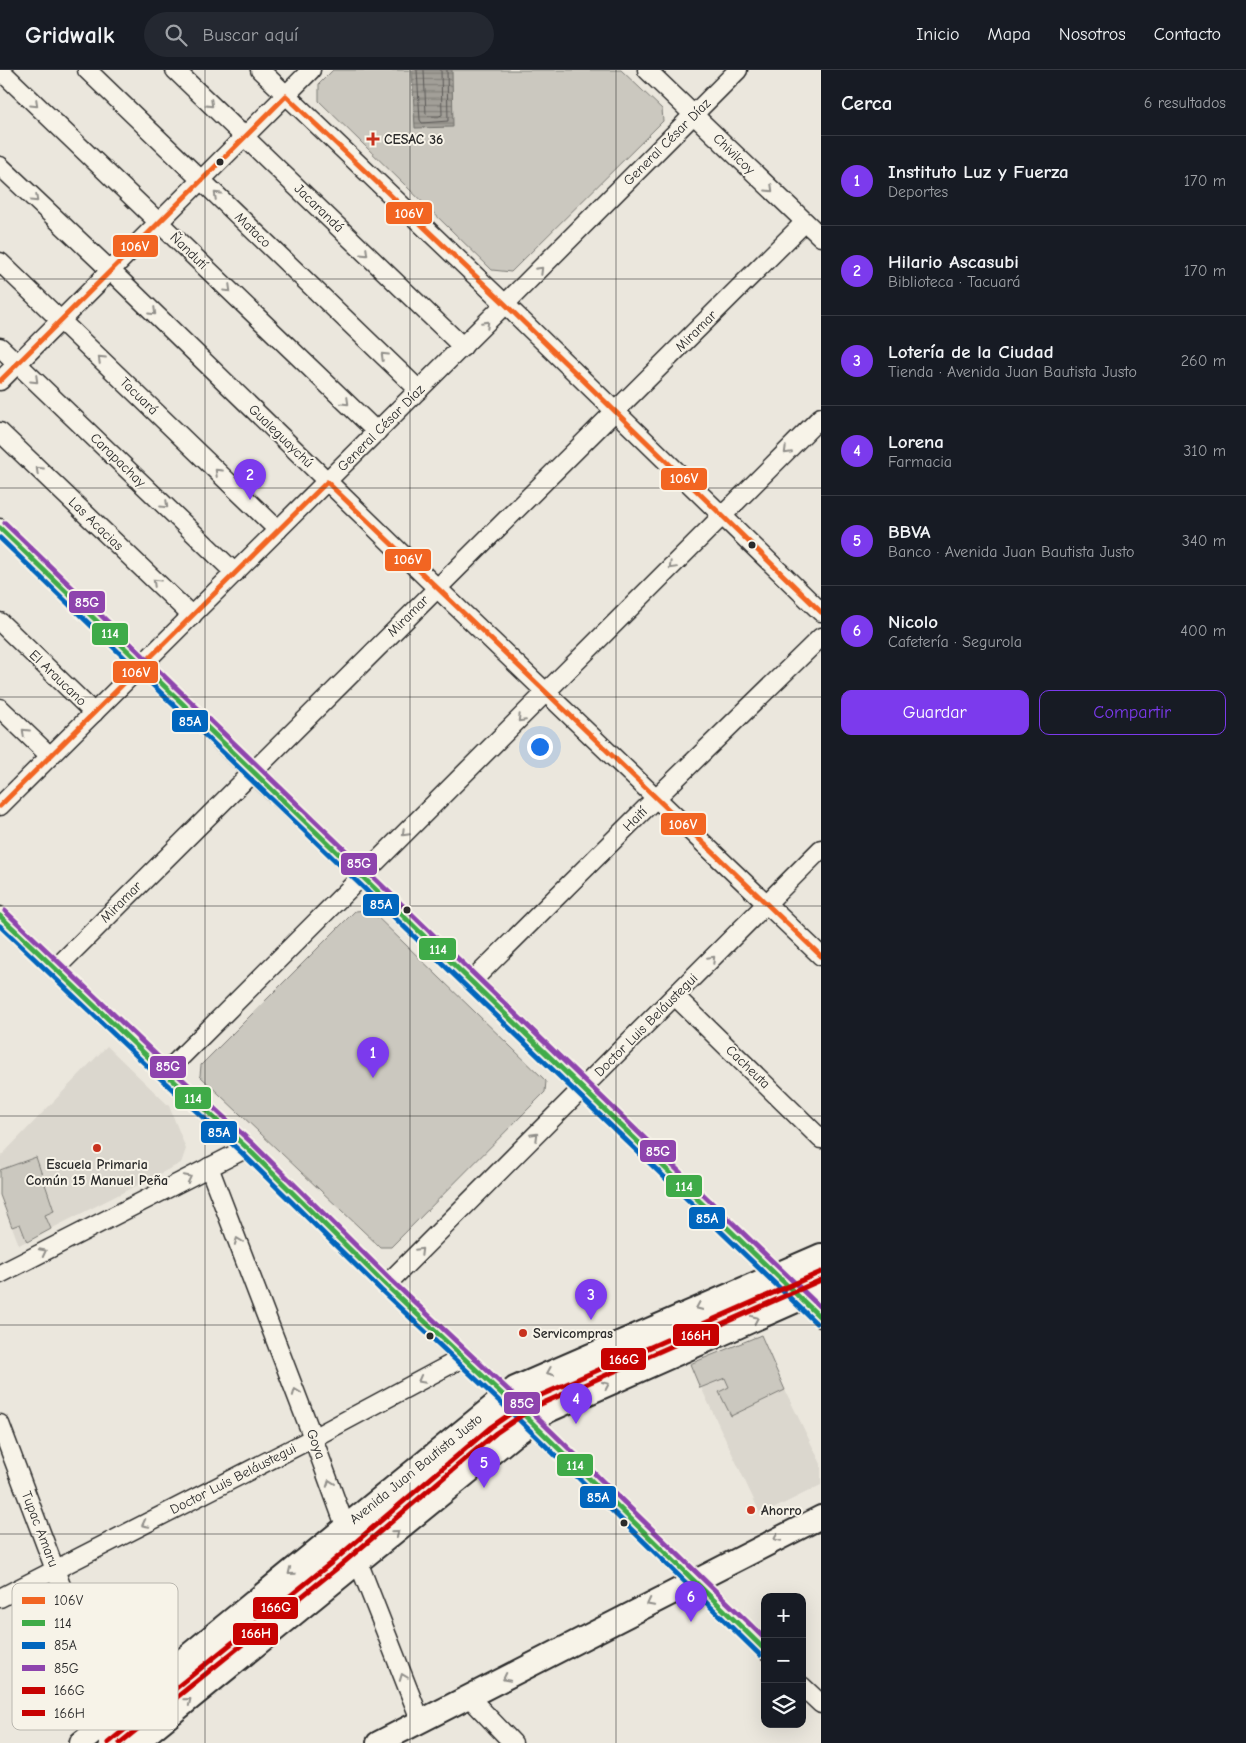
<!DOCTYPE html>
<html lang="es">
<meta charset="utf-8">
<style>
:root{--surface:#171b24;--page:#242831;--text:#f1f3f6;--muted:#9ea1a6;--line:#363941;--accent:#7c3aed}
body{margin:0;font-family:"Comic Neue",sans-serif;background:var(--page);color:var(--text)}
.controls{position:absolute;right:15px;bottom:15px;display:grid;overflow:hidden;border-radius:10px;box-shadow:0 5px 20px #0002}
.controls button{width:45px;height:45px;display:grid;place-items:center;padding:0;border:0;border-bottom:1px solid var(--line);background:var(--surface);color:var(--text);font:25px sans-serif}
.you{position:absolute;left:539px;top:676px;width:18px;height:18px;margin:-12px;border:4px solid #fff;border-radius:50%;background:#1a73e8;box-shadow:0 0 0 8px #1a73e833}
.badge{display:grid;place-items:center;width:32px;height:32px;border-radius:50%;background:var(--accent);color:#fff;font-size:16px;font-weight:700}
.pin{position:absolute;translate:-50% -41px;filter:drop-shadow(0 1px 2px #0008)}
.pin::after{content:'';position:absolute;top:26px;width:18px;height:15px;background:inherit;clip-path:polygon(0 0,100% 0,50% 100%)}
.list{margin:0;padding:0;list-style:none}
h2{display:flex;justify-content:space-between;align-items:center;height:65px;margin:0;padding:0 20px;font-size:21px}
h2 small{font-size:16px;font-weight:400;color:var(--muted)}
.list li{display:grid;grid-template-columns:32px 1fr auto;gap:15px;align-items:center;box-sizing:border-box;height:90px;padding:0 20px;border-top:1px solid var(--line)}
.list b{display:block;font-size:19px;white-space:nowrap}
.list p{margin:0;font-size:16px;white-space:nowrap;color:var(--muted)}
.list em{font-size:16px;font-style:normal;color:var(--muted)}
.actions{display:flex;gap:10px;padding:15px 20px}
.actions a{flex:1;padding:11px 0;border:1px solid var(--accent);border-radius:10px;text-align:center;font-size:18px;color:var(--accent)}
.actions .main{background:var(--accent);color:#fff}
.icon{flex:none;width:28px;height:28px;fill:none;stroke:currentColor;stroke-width:2;stroke-linecap:round;stroke-linejoin:round}
.map{position:relative;flex:none;width:821px;height:1673px;overflow:hidden}
header{display:flex;align-items:center;gap:30px;box-sizing:border-box;height:70px;padding:0 25px;background:var(--surface);border-bottom:1px solid var(--line)}
header strong{font-size:24px}
nav{display:flex;gap:28px;margin-inline-start:auto;font-size:18px}
.search{width:350px;height:45px;background:var(--page);display:flex;align-items:center;gap:12px;box-sizing:border-box;padding:0 18px;border-radius:28px;color:var(--muted);font-size:19px}
main{display:flex}
aside{flex:1;background:var(--surface)}
.map>svg:first-child{display:block}
</style>
<header>
<strong>Gridwalk</strong>
<div class="search"><svg class="icon" aria-label="search" viewBox="0 0 24 24"><circle cx="10" cy="10" r="6"/><path d="M15 15l6 6"/></svg>Buscar aquí</div>
<nav><a>Inicio</a><a>Mapa</a><a>Nosotros</a><a>Contacto</a></nav>
</header>
<main>
<div class="map">
<svg width="821" height="1673" viewBox="0 0 821 1673">
<defs>
<pattern id="water-rules" width="6" height="5" patternUnits="userSpaceOnUse" patternTransform="scale(1.25)"><rect width="6" height="5" fill="#a29f98"/><path d="M0 2.5h6" fill="none" stroke="#84827c"/></pattern>
</defs>
<rect width="100%" height="100%" fill="#ebe7dd"/>
<filter id="ink" filterUnits="userSpaceOnUse"><feTurbulence type="fractalNoise" baseFrequency=".02" numOctaves="2"/><feDisplacementMap in="SourceGraphic" scale="10" xChannelSelector="R" yChannelSelector="G"/><feConvolveMatrix kernelMatrix="1 2 1 2 8 2 1 2 1" color-interpolation-filters="sRGB"/></filter>
<g filter="url(#ink)">
<g fill="#dbd7ce">
<path d="M 107,976 L 169,1036 L 186,1079 L 181,1093 L 19,1175 L 0,1125 L 0,1087 Z"/>
<path d="M 761,1265 L 785,1320 L 821,1394 L 821,1415 L 761,1445 L 690,1294 Z"/>
</g>
<g fill="#cbc8bf" stroke="#7b7a75">
<path d="M 333,0 L 621,0 L 662,39 L 663,51 L 511,202 L 492,200 L 319,31 L 319,14 Z"/>
<path d="M 370,840 L 546,1011 L 545,1022 L 391,1177 L 380,1177 L 200,1006 L 201,995 L 355,841 Z"/>
<path d="M 36,1087 L 54,1141 L 45,1145 L 51,1159 L 27,1172 L 20,1154 L 12,1157 L 0,1125 L 0,1100 Z"/>
<path d="M 761,1265 L 785,1320 L 731,1346 L 719,1322 L 729,1317 L 725,1308 L 700,1318 L 690,1294 Z"/>
</g>
<path fill="url(#water-rules)" stroke="#72716c" d="M 412,0 L 452,0 L 453,57 L 415,58 Z"/>
<g fill="none" stroke-linecap="round" stroke-linejoin="round">
<g stroke="#5b5957" stroke-width="1">
<path d="M 417,0 L 420,50 L 422,53 L 448,51 L 447,0"/>
<path d="M 424,0 L 426,44 L 428,46 L 439,46 L 442,45 L 441,0"/>
</g>
<g stroke="#2b2b2b" stroke-width="21">
<g id="minor">
<path d="M 0,0 L 377,362"/>
<path d="M 87,0 L 419,320"/>
<path d="M 175,0 L 463,277"/>
<path d="M 260,0 L 505,234 L 821,542"/>
<path d="M 647,0 L 821,167"/>
<path d="M 0,96 L 110,200 L 437,518 L 821,886"/>
<path d="M 0,192 L 278,460"/>
<path d="M 0,277 L 235,503"/>
<path d="M 0,311 L 311,0"/>
<path d="M 0,362 L 192,546"/>
<path d="M 0,458 L 252,702 L 472,911 L 821,1248"/>
<path d="M 0,552 L 94,643"/>
<path d="M 0,638 L 50,686"/>
<path d="M 0,736 L 505,234 L 738,0"/>
<path d="M 0,846 L 165,1003 L 247,1078 L 386,1215 L 517,1338 L 765,1580"/>
<path d="M 55,899 L 805,152"/>
<path d="M 472,911 L 656,728 L 821,567"/>
<path d="M 675,926 L 821,1069"/>
<path d="M 165,1003 L 821,347"/>
<path d="M 209,1097 L 313,1368 L 359,1494 L 421,1652"/>
<path d="M 0,1204 L 247,1078"/>
<path d="M 386,1215 L 821,779"/>
<path d="M 0,1354 L 111,1648"/>
<path d="M 0,1528 L 313,1368 L 464,1287"/>
<path d="M 802,1616 L 821,1634"/>
<path d="M 469,1627 L 513,1673"/>
<path d="M 108,1673 L 331,1493 L 367,1461 L 491,1357 L 530,1330 L 645,1280 L 700,1254 L 821,1202"/>
</g>
</g>
<g stroke="#2b2b2b" stroke-width="26">
<g id="major">
<path d="M 81,1673 L 515,1318 L 821,1185"/>
<path d="M 136,1673 L 513,1366 L 548,1341 L 821,1220"/>
<path d="M 378,1673 L 821,1447"/>
</g>
</g>
<use href="#minor" stroke="#f7f3e8" stroke-width="18"/>
<use href="#major" stroke="#f7f3e8" stroke-width="22"/>
<g stroke="#f7f3e8" stroke-width="9">
<g id="bus-1">
<path d="M 0,311 L 286,26 L 505,234 L 821,542"/>
<path d="M 0,736 L 327,412 L 821,886"/>
</g>
</g>
<g stroke="#f7f3e8" stroke-width="9">
<g id="bus-2">
<path d="M 0,458 L 821,1248"/>
<path d="M 0,846 L 165,1003 L 247,1078 L 386,1215 L 517,1338 L 765,1580"/>
</g>
</g>
<g stroke="#f7f3e8" stroke-width="9">
<g id="bus-3">
<path d="M 0,468 L 816,1253"/>
<path d="M 0,856 L 160,1008 L 242,1083 L 381,1220 L 512,1343 L 760,1585"/>
</g>
</g>
<g stroke="#f7f3e8" stroke-width="9">
<g id="bus-4">
<path d="M 5,453 L 821,1238"/>
<path d="M 5,841 L 170,998 L 252,1073 L 391,1210 L 522,1333 L 765,1569"/>
</g>
</g>
<g stroke="#f7f3e8" stroke-width="9">
<path id="bus-5" d="M 108,1673 L 331,1493 L 491,1357 L 530,1330 L 821,1202"/>
</g>
<g stroke="#f7f3e8" stroke-width="9">
<path id="bus-6" d="M 120,1673 L 336,1499 L 496,1363 L 534,1337 L 821,1210"/>
</g>
<use href="#bus-1" stroke="#f26522" stroke-width="5"/>
<use href="#bus-2" stroke="#3fab48" stroke-width="5"/>
<use href="#bus-3" stroke="#0065bd" stroke-width="5"/>
<use href="#bus-4" stroke="#8e44ad" stroke-width="5"/>
<use href="#bus-5" stroke="#c70201" stroke-width="5"/>
<use href="#bus-6" stroke="#c70201" stroke-width="5"/>
</g>
<defs><path id="oneway-chevron" d="M-2-3.5L2.5 0L-2 3.5" fill="none" stroke-width="1.6" stroke-linecap="round" stroke-linejoin="round" transform="scale(1.25)"/></defs>
<g stroke="#918f8a">
<use href="#oneway-chevron" transform="translate(35 34) rotate(44)"/>
<use href="#oneway-chevron" transform="translate(210 34) rotate(44)"/>
<use href="#oneway-chevron" transform="translate(770 119) rotate(44)"/>
<use href="#oneway-chevron" transform="translate(217 125) rotate(-136)"/>
<use href="#oneway-chevron" transform="translate(35 129) rotate(43)"/>
<use href="#oneway-chevron" transform="translate(365 183) rotate(44)"/>
<use href="#oneway-chevron" transform="translate(540 200) rotate(-45)"/>
<use href="#oneway-chevron" transform="translate(228 219) rotate(44)"/>
<use href="#oneway-chevron" transform="translate(153 242) rotate(44)"/>
<use href="#oneway-chevron" transform="translate(486 254) rotate(-45)"/>
<use href="#oneway-chevron" transform="translate(384 286) rotate(-136)"/>
<use href="#oneway-chevron" transform="translate(101 289) rotate(-136)"/>
<use href="#oneway-chevron" transform="translate(35 310) rotate(44)"/>
<use href="#oneway-chevron" transform="translate(346 332) rotate(44)"/>
<use href="#oneway-chevron" transform="translate(787 381) rotate(135)"/>
<use href="#oneway-chevron" transform="translate(39 400) rotate(-136)"/>
<use href="#oneway-chevron" transform="translate(218 402) rotate(-136)"/>
<use href="#oneway-chevron" transform="translate(165 435) rotate(44)"/>
<use href="#oneway-chevron" transform="translate(672 496) rotate(135)"/>
<use href="#oneway-chevron" transform="translate(156 512) rotate(-136)"/>
<use href="#oneway-chevron" transform="translate(521 649) rotate(135)"/>
<use href="#oneway-chevron" transform="translate(25 662) rotate(-136)"/>
<use href="#oneway-chevron" transform="translate(405 763) rotate(135)"/>
<use href="#oneway-chevron" transform="translate(712 889) rotate(-45)"/>
<use href="#oneway-chevron" transform="translate(535 1066) rotate(-45)"/>
<use href="#oneway-chevron" transform="translate(188 1108) rotate(-27)"/>
<use href="#oneway-chevron" transform="translate(238 1171) rotate(-111)"/>
<use href="#oneway-chevron" transform="translate(420 1181) rotate(-45)"/>
<use href="#oneway-chevron" transform="translate(43 1182) rotate(-27)"/>
<use href="#oneway-chevron" transform="translate(699 1237) rotate(157)"/>
<use href="#oneway-chevron" transform="translate(755 1249) rotate(-24)"/>
<use href="#oneway-chevron" transform="translate(550 1302) rotate(157)"/>
<use href="#oneway-chevron" transform="translate(421 1310) rotate(152)"/>
<use href="#oneway-chevron" transform="translate(606 1315) rotate(-24)"/>
<use href="#oneway-chevron" transform="translate(296 1322) rotate(-111)"/>
<use href="#oneway-chevron" transform="translate(330 1413) rotate(-110)"/>
<use href="#oneway-chevron" transform="translate(145 1454) rotate(153)"/>
<use href="#oneway-chevron" transform="translate(396 1463) rotate(-39)"/>
<use href="#oneway-chevron" transform="translate(777 1468) rotate(154)"/>
<use href="#oneway-chevron" transform="translate(291 1502) rotate(141)"/>
<use href="#oneway-chevron" transform="translate(650 1533) rotate(153)"/>
<use href="#oneway-chevron" transform="translate(403 1607) rotate(-111)"/>
<use href="#oneway-chevron" transform="translate(506 1608) rotate(153)"/>
<use href="#oneway-chevron" transform="translate(188 1631) rotate(-39)"/>
</g>
</g>
<path fill="none" stroke="#2b2b2b" stroke-width="1" stroke-opacity="0.55" d="M 205,0 L 205,1673M 410,0 L 410,1673M 616,0 L 616,1673M 0,209 L 821,209M 0,418 L 821,418M 0,627 L 821,627M 0,836 L 821,836M 0,1046 L 821,1046M 0,1255 L 821,1255M 0,1464 L 821,1464"/>
<g fill="#c8321e" stroke="#f7f3e8" stroke-width="2">
<path d="M370.5 61.5h5v5h5v5h-5v5h-5v-5h-5v-5h5z"/>
<circle cx="97" cy="1078" r="5"/>
<circle cx="523" cy="1263" r="5"/>
<circle cx="751" cy="1440" r="5"/>
</g>
<g fill="#2b2b2b" stroke="#f7f3e8" stroke-width="2">
<circle cx="220" cy="92" r="4.5"/>
<circle cx="752" cy="475" r="4.5"/>
<circle cx="407" cy="840" r="4.5"/>
<circle cx="430" cy="1266" r="4.5"/>
<circle cx="624" cy="1453" r="4.5"/>
</g>
<g text-anchor="middle" dominant-baseline="central" stroke-width="4" stroke-linejoin="round" paint-order="stroke">
<g font-size="14" font-weight="bold" fill="#2b2b2b" stroke="#f7f3e8" text-anchor="start">
<text x="384" y="69">CESAC 36</text>
<text x="97" y="1094" text-anchor="middle">Escuela Primaria<tspan x="97" dy="16">Común 15 Manuel Peña</tspan></text>
<text x="533" y="1263">Servicompras</text>
<text x="761" y="1440">Ahorro</text>
</g>
<g font-size="14" fill="#2b2b2b" stroke="#f7f3e8">
<text transform="translate(667 72) rotate(-45)">General César Díaz</text>
<text transform="translate(734 84) rotate(44)">Chivilcoy</text>
<text transform="translate(319 138) rotate(44)">Jacarandá</text>
<text transform="translate(253 160) rotate(44)">Mataco</text>
<text transform="translate(189 181) rotate(44)">Ñandutí</text>
<text transform="translate(696 261) rotate(-45)">Miramar</text>
<text transform="translate(139 326) rotate(44)">Tacuará</text>
<text transform="translate(381 358) rotate(-45)">General César Díaz</text>
<text transform="translate(281 366) rotate(44)">Gualeguaychú</text>
<text transform="translate(118 390) rotate(44)">Carapachay</text>
<text transform="translate(96 454) rotate(44)">Las Acacias</text>
<text transform="translate(408 546) rotate(-45)">Miramar</text>
<text transform="translate(58 608) rotate(44)">El Araucano</text>
<text transform="translate(635 749) rotate(-45)">Haití</text>
<text transform="translate(121 832) rotate(-45)">Miramar</text>
<text transform="translate(646 955) rotate(-45)">Doctor Luis Beláustegui</text>
<text transform="translate(748 997) rotate(44)">Cacheuta</text>
<text transform="translate(316 1374) rotate(70)">Goya</text>
<text transform="translate(416 1399) rotate(-39)">Avenida Juan Bautista Justo</text>
<text transform="translate(233 1409) rotate(-27)">Doctor Luis Beláustegui</text>
<text transform="translate(40 1459) rotate(69)">Tupac Amaru</text>
</g>
</g>
<rect x="12" y="1513" width="166" height="147" rx="8" fill="#f7f3e8" stroke="#bab7af" stroke-width="1"/>
<rect x="22" y="1527" width="23" height="7" fill="#f26522"/>
<rect x="22" y="1550" width="23" height="6" fill="#3fab48"/>
<rect x="22" y="1572" width="23" height="7" fill="#0065bd"/>
<rect x="22" y="1595" width="23" height="6" fill="#8e44ad"/>
<rect x="22" y="1617" width="23" height="7" fill="#c70201"/>
<rect x="22" y="1640" width="23" height="6" fill="#c70201"/>
<g font-size="14" fill="#2b2b2b">
<text x="54" y="1535">106V</text>
<text x="54" y="1558">114</text>
<text x="54" y="1580">85A</text>
<text x="54" y="1603">85G</text>
<text x="54" y="1625">166G</text>
<text x="54" y="1648">166H</text>
</g>
<g stroke="#f7f3e8" stroke-width="2">
<rect x="385" y="131" width="48" height="24" rx="5" fill="#f26522"/>
<rect x="112" y="164" width="47" height="24" rx="5" fill="#f26522"/>
<rect x="660" y="397" width="48" height="24" rx="5" fill="#f26522"/>
<rect x="384" y="478" width="48" height="24" rx="5" fill="#f26522"/>
<rect x="68" y="520" width="38" height="24" rx="5" fill="#8e44ad"/>
<rect x="91" y="552" width="38" height="24" rx="5" fill="#3fab48"/>
<rect x="112" y="590" width="47" height="24" rx="5" fill="#f26522"/>
<rect x="171" y="639" width="38" height="24" rx="5" fill="#0065bd"/>
<rect x="660" y="742" width="47" height="24" rx="5" fill="#f26522"/>
<rect x="340" y="782" width="38" height="24" rx="5" fill="#8e44ad"/>
<rect x="362" y="823" width="38" height="24" rx="5" fill="#0065bd"/>
<rect x="418" y="867" width="39" height="24" rx="5" fill="#3fab48"/>
<rect x="149" y="985" width="38" height="24" rx="5" fill="#8e44ad"/>
<rect x="174" y="1016" width="38" height="24" rx="5" fill="#3fab48"/>
<rect x="200" y="1050" width="38" height="24" rx="5" fill="#0065bd"/>
<rect x="639" y="1069" width="38" height="24" rx="5" fill="#8e44ad"/>
<rect x="665" y="1104" width="38" height="24" rx="5" fill="#3fab48"/>
<rect x="688" y="1136" width="38" height="24" rx="5" fill="#0065bd"/>
<rect x="672" y="1253" width="48" height="24" rx="5" fill="#c70201"/>
<rect x="600" y="1277" width="47" height="24" rx="5" fill="#c70201"/>
<rect x="503" y="1321" width="38" height="24" rx="5" fill="#8e44ad"/>
<rect x="556" y="1383" width="38" height="24" rx="5" fill="#3fab48"/>
<rect x="579" y="1415" width="38" height="24" rx="5" fill="#0065bd"/>
<rect x="252" y="1526" width="47" height="24" rx="5" fill="#c70201"/>
<rect x="232" y="1552" width="47" height="24" rx="5" fill="#c70201"/>
</g>
<g font-size="14" text-anchor="middle" font-weight="bold" fill="#fff">
<text x="409" y="148">106V</text>
<text x="135" y="181">106V</text>
<text x="684" y="413">106V</text>
<text x="408" y="494">106V</text>
<text x="87" y="537">85G</text>
<text x="110" y="568">114</text>
<text x="136" y="607">106V</text>
<text x="190" y="656">85A</text>
<text x="683" y="759">106V</text>
<text x="359" y="798">85G</text>
<text x="381" y="839">85A</text>
<text x="438" y="884">114</text>
<text x="168" y="1001">85G</text>
<text x="193" y="1033">114</text>
<text x="219" y="1067">85A</text>
<text x="658" y="1086">85G</text>
<text x="684" y="1121">114</text>
<text x="707" y="1153">85A</text>
<text x="696" y="1270">166H</text>
<text x="624" y="1294">166G</text>
<text x="522" y="1338">85G</text>
<text x="575" y="1400">114</text>
<text x="598" y="1432">85A</text>
<text x="276" y="1542">166G</text>
<text x="256" y="1568">166H</text>
</g>
</svg>
<div class="controls">
<button>+</button>
<button>−</button>
<button><svg class="icon" aria-label="layers" viewBox="0 0 24 24"><path d="M12 4l9 5-9 5-9-5zM3 14l9 5 9-5"/></svg></button>
</div>
<div class="you"></div>
<div class="pin badge" style="left:373px;top:1008px">1</div>
<div class="pin badge" style="left:250px;top:430px">2</div>
<div class="pin badge" style="left:591px;top:1250px">3</div>
<div class="pin badge" style="left:576px;top:1354px">4</div>
<div class="pin badge" style="left:484px;top:1418px">5</div>
<div class="pin badge" style="left:691px;top:1552px">6</div>
</div>
<aside>
<h2>Cerca<small>6 resultados</small></h2>
<ul class="list">
<li><span class="badge">1</span><div><b>Instituto Luz y Fuerza</b><p>Deportes</p></div><em>170 m</em></li>
<li><span class="badge">2</span><div><b>Hilario Ascasubi</b><p>Biblioteca · Tacuará</p></div><em>170 m</em></li>
<li><span class="badge">3</span><div><b>Lotería de la Ciudad</b><p>Tienda · Avenida Juan Bautista Justo</p></div><em>260 m</em></li>
<li><span class="badge">4</span><div><b>Lorena</b><p>Farmacia</p></div><em>310 m</em></li>
<li><span class="badge">5</span><div><b>BBVA</b><p>Banco · Avenida Juan Bautista Justo</p></div><em>340 m</em></li>
<li><span class="badge">6</span><div><b>Nicolo</b><p>Cafetería · Segurola</p></div><em>400 m</em></li>
</ul>
<div class="actions"><a class="main">Guardar</a><a>Compartir</a></div>
</aside>
</main>
